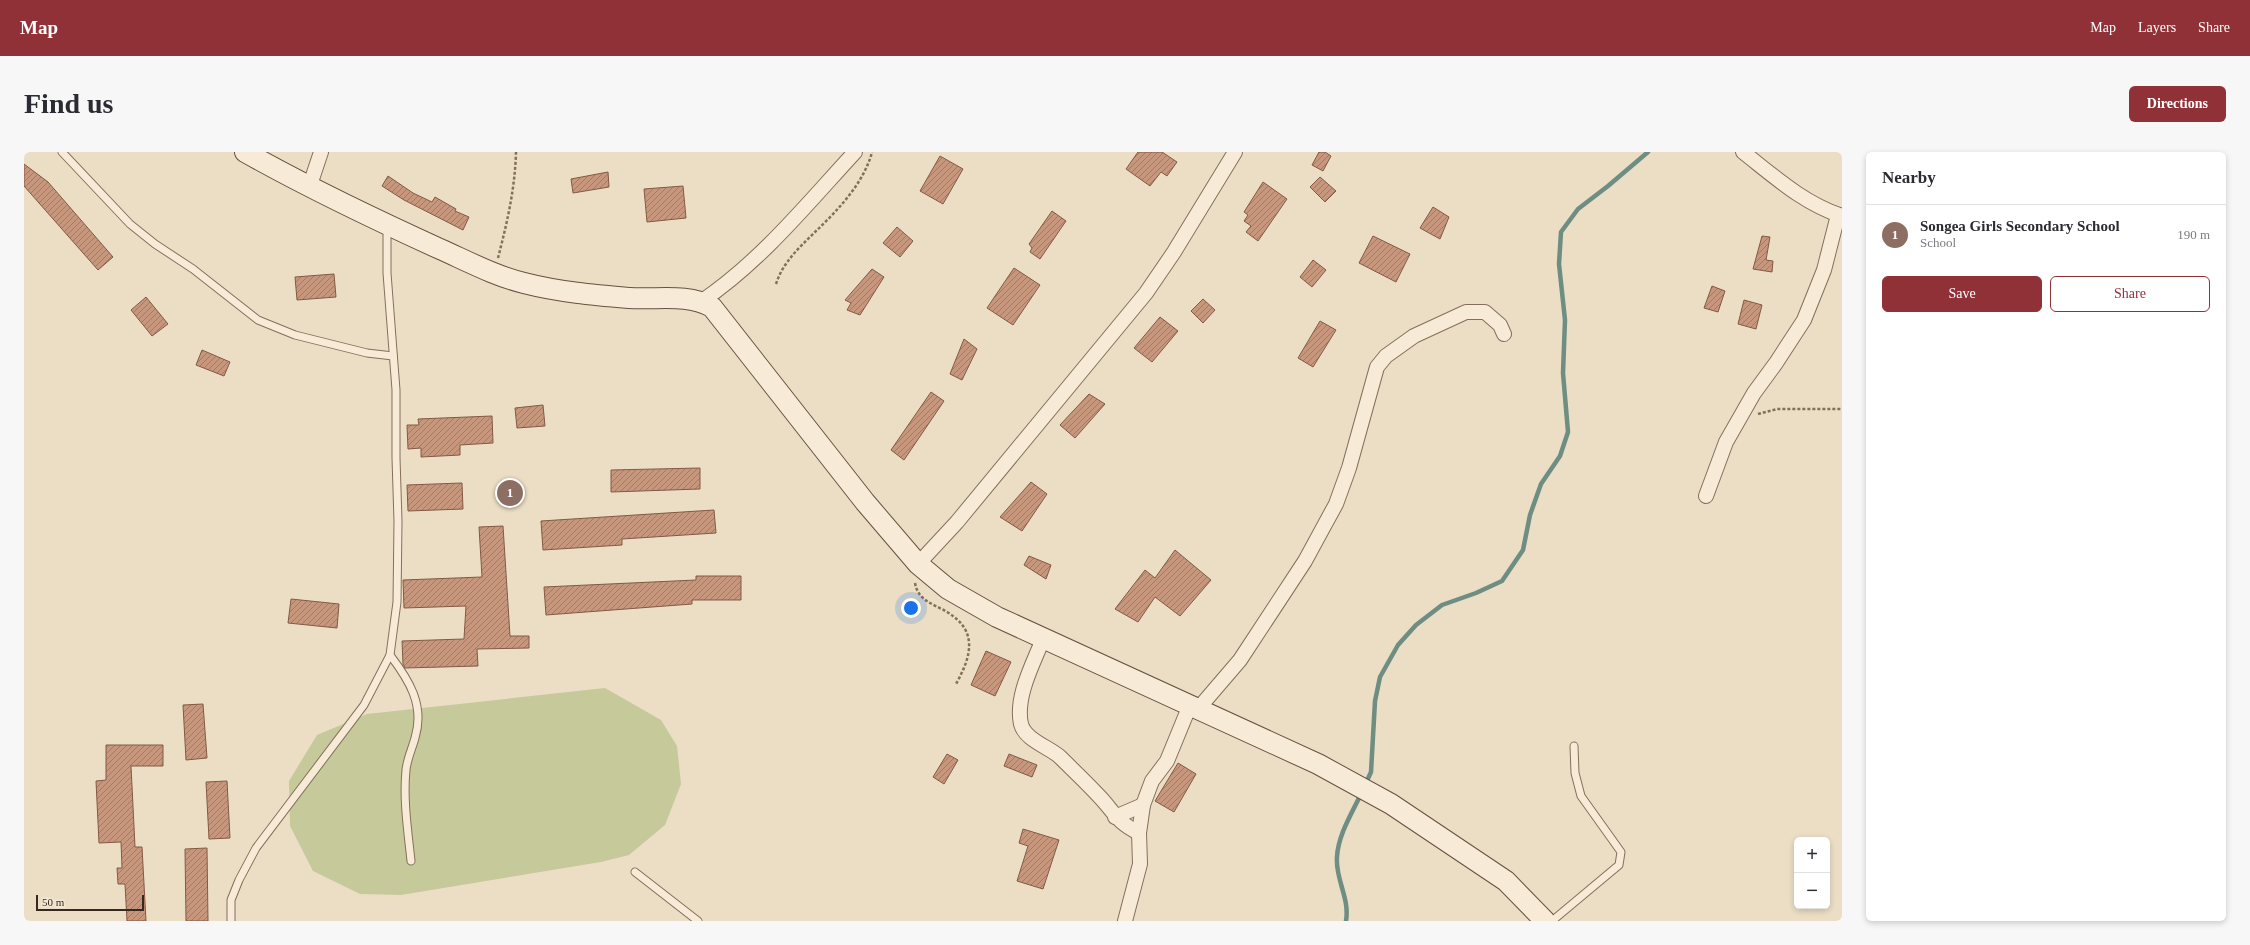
<!DOCTYPE html>
<meta charset="utf-8">
<style>
:root{--surface:#fff;--page:#f7f7f7;--text:#2b2b33;--muted:#7c7c81;--line:#e1e1e2;--accent:#903037}
body{margin:0;font-family:Georgia,serif;background:var(--page);color:var(--text)}
.controls{position:absolute;right:12px;bottom:12px;display:grid;overflow:hidden;border-radius:6px;box-shadow:0 2px 6px #0003}
.controls button{width:36px;height:36px;display:grid;place-items:center;padding:0;border:0;border-bottom:1px solid var(--line);background:var(--surface);color:var(--text);font:20px sans-serif}
.scale{position:absolute;left:12px;bottom:10px;width:108px;box-sizing:border-box;padding-left:4px;border:2px solid #36291f;border-top:0;font-size:11px;line-height:14px;white-space:nowrap;color:#36291f;-webkit-text-stroke:3px #f3e8d4;paint-order:stroke}
.you{position:absolute;left:887px;top:456px;width:14px;height:14px;margin:-10px;border:3px solid #fff;border-radius:50%;background:#1a73e8;box-shadow:0 0 0 6px #1a73e833}
.badge{display:grid;place-items:center;width:26px;height:26px;border-radius:50%;background:var(--accent);color:#fff;font-size:13px;font-weight:700}
.pin{position:absolute;translate:-50% -50%;border:2px solid #fff;box-shadow:0 1px 4px #0006}
.list{margin:0;padding:0;list-style:none}
h2{display:flex;justify-content:space-between;align-items:center;height:52px;margin:0;padding:0 16px;font-size:17px}
h2 small{font-size:13px;font-weight:400;color:var(--muted)}
.list li{display:grid;grid-template-columns:26px 1fr auto;gap:12px;align-items:center;box-sizing:border-box;height:60px;padding:0 16px;border-top:1px solid var(--line)}
.list b{display:block;font-size:15px;white-space:nowrap}
.list p{margin:0;font-size:13px;white-space:nowrap;color:var(--muted)}
.list em{font-size:13px;font-style:normal;color:var(--muted)}
.actions{display:flex;gap:8px;padding:12px 16px}
.actions a{flex:1;padding:9px 0;border:1px solid var(--accent);border-radius:6px;text-align:center;font-size:14px;color:var(--accent)}
.actions .main{background:var(--accent);color:#fff}
.map{position:relative;flex:none;width:1818px;height:769px;overflow:hidden;border-radius:6px}
header{display:flex;align-items:center;gap:24px;box-sizing:border-box;height:56px;padding:0 20px;background:var(--accent);color:#fff}
header strong{font-size:19px}
nav{display:flex;gap:22px;margin-inline-start:auto;font-size:14px}
.intro{display:flex;align-items:center;justify-content:space-between;box-sizing:border-box;height:96px;padding:0 24px}
h1{margin:0;font-size:28px}
.button{padding:10px 18px;border-radius:6px;background:var(--accent);color:#fff;font-size:14px;font-weight:700}
main{display:flex;gap:24px;padding:0 24px}
aside{flex:1;background:var(--surface);border-radius:6px;box-shadow:0 2px 6px #0003}
.map>svg:first-child{display:block}
</style>
<header>
<strong>Map</strong>
<nav><a>Map</a><a>Layers</a><a>Share</a></nav>
</header>
<div class="intro"><h1>Find us</h1><a class="button">Directions</a></div>
<main>
<div class="map">
<svg width="1818" height="769" viewBox="0 0 1818 769">
<defs>
<pattern id="building-hatch" width="6" height="6" patternUnits="userSpaceOnUse"><rect width="6" height="6" fill="#c7977d"/><path d="M-1 1l2-2M0 6l6-6M5 7l2-2" fill="none" stroke="#a27b66"/></pattern>
</defs>
<rect width="100%" height="100%" fill="#ebdec5"/>
<path fill="#c6c99a" d="M 581,536 L 637,568 L 653,594 L 657,632 L 641,673 L 605,703 L 577,710 L 377,743 L 336,742 L 289,719 L 266,674 L 265,629 L 293,583 L 343,562 Z"/>
<g fill="none" stroke-linecap="round" stroke-linejoin="round">
<g stroke="#6e8d83" stroke-width="4.5">
<path d="M 1341,633 L 1347,620 L 1351,549 L 1356,525 L 1374,493 L 1392,473 L 1418,453 L 1452,441 L 1478,429 L 1499,398 L 1506,363 L 1517,332 L 1536,304 L 1544,280 L 1539,221 L 1541,168 L 1535,112 L 1537,80 L 1554,57 L 1584,34 L 1624,0"/>
<path d="M 1322,769 C 1326,746 1311,727 1313,705 C 1314,683 1328,661 1337,642"/>
</g>
</g>
<g fill="url(#building-hatch)" stroke="#835944">
<path d="M 1114,0 L 1138,0 L 1153,10 L 1143,24 L 1137,20 L 1126,34 L 1102,17 Z"/>
<path d="M 1295,0 L 1301,0 L 1307,4 L 1299,19 L 1288,13 Z"/>
<path d="M 916,4 L 939,17 L 919,52 L 896,39 Z"/>
<path d="M 0,12 L 24,30 L 89,105 L 74,118 L 0,34 Z"/>
<path d="M 584,20 L 585,35 L 549,41 L 547,27 Z"/>
<path d="M 364,24 L 389,41 L 408,50 L 411,45 L 432,57 L 431,59 L 445,65 L 439,78 L 380,48 L 358,34 Z"/>
<path d="M 1296,25 L 1312,39 L 1301,50 L 1286,35 Z"/>
<path d="M 1239,30 L 1263,47 L 1234,89 L 1222,80 L 1227,74 L 1220,69 L 1224,63 L 1220,60 Z"/>
<path d="M 659,34 L 662,66 L 623,70 L 620,37 Z"/>
<path d="M 1409,55 L 1425,65 L 1416,87 L 1396,76 Z"/>
<path d="M 1028,59 L 1042,69 L 1016,107 L 1006,100 L 1008,96 L 1005,92 Z"/>
<path d="M 873,75 L 889,89 L 876,105 L 859,91 Z"/>
<path d="M 1349,84 L 1386,102 L 1372,130 L 1335,111 Z"/>
<path d="M 1738,84 L 1746,85 L 1742,108 L 1749,109 L 1748,120 L 1729,117 Z"/>
<path d="M 1289,108 L 1302,118 L 1288,135 L 1276,125 Z"/>
<path d="M 990,116 L 1016,133 L 989,173 L 963,156 Z"/>
<path d="M 848,117 L 860,125 L 836,163 L 823,158 L 827,151 L 821,148 Z"/>
<path d="M 310,122 L 312,145 L 273,148 L 271,125 Z"/>
<path d="M 1688,134 L 1701,139 L 1694,160 L 1680,156 Z"/>
<path d="M 122,145 L 144,172 L 128,184 L 107,158 Z"/>
<path d="M 1179,147 L 1191,158 L 1179,171 L 1167,159 Z"/>
<path d="M 1720,148 L 1738,153 L 1732,177 L 1714,172 Z"/>
<path d="M 1136,165 L 1154,179 L 1128,210 L 1110,196 Z"/>
<path d="M 1296,169 L 1312,178 L 1289,215 L 1274,206 Z"/>
<path d="M 940,187 L 953,197 L 938,228 L 926,222 Z"/>
<path d="M 178,198 L 206,210 L 200,224 L 172,213 Z"/>
<path d="M 907,240 L 920,249 L 880,308 L 867,298 Z"/>
<path d="M 1065,242 L 1081,252 L 1051,286 L 1036,273 Z"/>
<path d="M 519,253 L 521,274 L 493,276 L 491,256 Z"/>
<path d="M 468,264 L 469,291 L 436,293 L 436,303 L 397,305 L 397,296 L 384,297 L 383,273 L 395,273 L 394,267 Z"/>
<path d="M 676,316 L 676,337 L 587,340 L 587,318 Z"/>
<path d="M 1007,330 L 1023,342 L 998,379 L 976,365 Z"/>
<path d="M 438,331 L 439,357 L 384,359 L 383,333 Z"/>
<path d="M 690,358 L 692,381 L 598,387 L 598,393 L 519,398 L 517,369 Z"/>
<path d="M 479,374 L 486,484 L 505,484 L 505,496 L 453,497 L 454,514 L 381,516 L 379,512 L 378,489 L 440,487 L 442,454 L 380,456 L 379,428 L 458,425 L 455,375 Z"/>
<path d="M 1151,398 L 1187,428 L 1156,464 L 1131,445 L 1114,470 L 1091,457 L 1121,418 L 1131,426 Z"/>
<path d="M 1005,404 L 1027,413 L 1022,427 L 1000,413 Z"/>
<path d="M 672,424 L 717,424 L 717,448 L 668,448 L 668,452 L 522,463 L 520,435 L 672,428 Z"/>
<path d="M 267,447 L 315,452 L 313,476 L 264,471 Z"/>
<path d="M 962,499 L 987,510 L 971,544 L 947,533 Z"/>
<path d="M 179,552 L 183,606 L 162,608 L 159,553 Z"/>
<path d="M 82,593 L 139,593 L 139,614 L 107,614 L 111,695 L 118,695 L 122,769 L 103,769 L 101,732 L 94,732 L 93,716 L 98,716 L 97,690 L 75,691 L 72,629 L 82,628 Z"/>
<path d="M 923,602 L 934,608 L 920,632 L 909,625 Z"/>
<path d="M 985,602 L 1013,613 L 1008,625 L 980,614 Z"/>
<path d="M 1154,611 L 1172,622 L 1150,660 L 1131,649 Z"/>
<path d="M 203,629 L 206,686 L 185,687 L 182,630 Z"/>
<path d="M 999,677 L 1035,688 L 1019,737 L 993,729 L 1004,694 L 995,691 Z"/>
<path d="M 183,696 L 184,769 L 162,769 L 161,697 Z"/>
</g>
<g fill="none" stroke-linecap="round" stroke-linejoin="round">
<g stroke="#856f5c" stroke-width="9">
<g id="lane">
<path d="M 38,0 L 106,72 L 131,92 L 169,117 L 234,168 L 271,183 L 343,201 L 369,204"/>
<path d="M 366,503 C 385,528 401,553 391,586 C 388,597 383,607 382,618 C 379,648 384,680 387,709"/>
<path d="M 611,720 L 674,769"/>
<path d="M 207,769 L 207,748 L 215,728 L 232,696 L 340,553 L 366,503 L 373,450 L 374,369 L 372,306 L 372,238 L 363,121 L 363,74"/>
<path d="M 1528,769 L 1595,713 L 1597,700 L 1557,644 L 1551,621 L 1550,594"/>
</g>
</g>
<g stroke="#856f5c" stroke-width="16">
<g id="street">
<path d="M 1719,0 C 1751,25 1779,51 1818,64"/>
<path d="M 285,36 L 297,0"/>
<path d="M 678,149 C 737,109 783,52 831,0"/>
<path d="M 1682,344 L 1702,290 L 1730,241 L 1752,211 L 1780,168 L 1800,118 L 1814,63"/>
<path d="M 894,412 L 933,370 L 1122,141 L 1150,100 L 1211,0"/>
<path d="M 1019,487 C 1009,512 991,545 997,572 C 1001,588 1025,595 1036,605 C 1048,617 1061,629 1073,642 C 1090,659 1091,669 1115,681"/>
<path d="M 1174,557 L 1216,508 L 1281,409 L 1300,374 L 1312,352 L 1325,316 L 1353,215 L 1362,204 L 1390,184 L 1442,160 L 1461,160 L 1476,173 L 1480,182"/>
<path d="M 1091,665 L 1119,653"/>
<path d="M 1101,769 L 1116,712 L 1115,681 L 1119,653 L 1128,629 L 1143,609 L 1166,553"/>
</g>
</g>
<g stroke="#67513f" stroke-width="22">
<path id="secondary" d="M 221,0 C 285,36 350,67 416,97 C 443,109 471,124 500,131 C 535,140 570,143 605,146 C 633,148 663,141 688,155 L 841,350 L 894,412 L 924,437 L 973,465 L 1294,612 L 1367,652 L 1482,729 L 1521,769"/>
</g>
<g stroke="#856f5c" stroke-width="2.5" stroke-dasharray="3 2" stroke-linecap="butt">
<path d="M 474,106 C 483,71 491,37 492,0"/>
<path d="M 752,132 C 759,110 775,96 791,80 C 814,58 840,31 848,0"/>
<path d="M 1734,262 L 1753,257 L 1818,257"/>
<path d="M 891,431 C 894,449 910,452 923,460 C 955,479 947,505 932,532"/>
</g>
<use href="#lane" stroke="#f7ebd8" stroke-width="7"/>
<use href="#street" stroke="#f7ebd8" stroke-width="14"/>
<use href="#secondary" stroke="#f7ebd8" stroke-width="20"/>
</g>
</svg>
<div class="controls">
<button>+</button>
<button>−</button>
</div>
<div class="scale">50 m</div>
<div class="you"></div>
<div class="pin badge" style="left:486px;top:341px;background:#8d6e63">1</div>
</div>
<aside>
<h2>Nearby<small></small></h2>
<ul class="list">
<li><span class="badge" style="background:#8d6e63">1</span><div><b>Songea Girls Secondary School</b><p>School</p></div><em>190 m</em></li>
</ul>
<div class="actions"><a class="main">Save</a><a>Share</a></div>
</aside>
</main>
